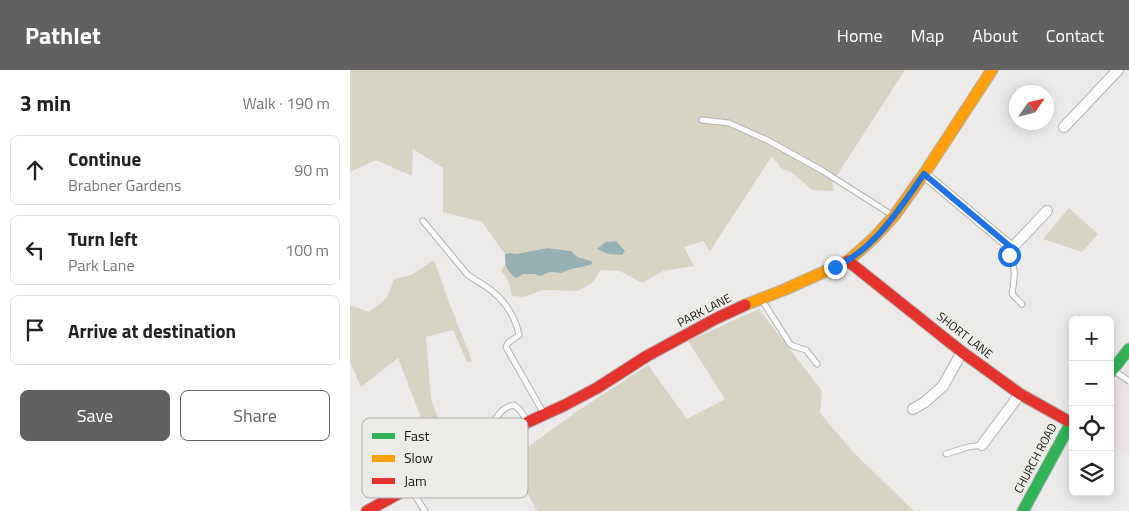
<!DOCTYPE html>
<meta charset="utf-8">
<style>
:root{--surface:#fff;--page:#f2f2f2;--text:#222;--muted:#767676;--line:#e0e0e0;--accent:#626160}
body{margin:0;font-family:"Titillium Web",sans-serif;background:var(--page);color:var(--text)}
.controls{position:absolute;right:15px;bottom:15px;display:grid;overflow:hidden;border-radius:8px;box-shadow:0 2px 12px #0003}
.controls button{width:45px;height:45px;display:grid;place-items:center;padding:0;border:0;border-bottom:1px solid var(--line);background:var(--surface);color:var(--text);font:25px sans-serif}
.compass{position:absolute;left:659px;top:15px;width:45px;height:45px;border-radius:50%;background:var(--surface);box-shadow:0 2px 12px #0003;rotate:55deg}
.stop{position:absolute;width:15px;height:15px;margin:-11px;border:4px solid #1a73e8;border-radius:50%;background:#fff}
.stop.end{background:#1a73e8;border-color:#fff;box-shadow:0 1px 5px #0008}
.list{margin:0;padding:0;list-style:none}
h2{display:flex;justify-content:space-between;align-items:center;height:65px;margin:0;padding:0 20px;font-size:21px}
h2 small{font-size:16px;font-weight:400;color:var(--muted)}
.list li{display:grid;grid-template-columns:32px 1fr auto;gap:15px;align-items:center;box-sizing:border-box;height:70px;margin:0 10px 10px;padding:0 10px;border:1px solid var(--line);border-radius:8px}
.list b{display:block;font-size:19px;white-space:nowrap}
.list p{margin:0;font-size:16px;white-space:nowrap;color:var(--muted)}
.list em{font-size:16px;font-style:normal;color:var(--muted)}
.actions{display:flex;gap:10px;padding:15px 20px}
.actions a{flex:1;padding:11px 0;border:1px solid var(--accent);border-radius:8px;text-align:center;font-size:18px;color:var(--accent)}
.actions .main{background:var(--accent);color:#fff}
.icon{flex:none;width:28px;height:28px;fill:none;stroke:currentColor;stroke-width:2;stroke-linecap:round;stroke-linejoin:round}
.map{position:relative;flex:none;width:779px;height:441px;overflow:hidden}
header{display:flex;align-items:center;gap:30px;box-sizing:border-box;height:70px;padding:0 25px;background:var(--accent);color:#fff}
header strong{font-size:24px}
nav{display:flex;gap:28px;margin-inline-start:auto;font-size:18px}
main{display:flex}
aside{flex:1;background:var(--surface)}
.map>svg:first-child{display:block}
</style>
<header>
<strong>Pathlet</strong>
<nav><a>Home</a><a>Map</a><a>About</a><a>Contact</a></nav>
</header>
<main>
<aside>
<h2>3 min<small>Walk · 190 m</small></h2>
<ul class="list">
<li><svg class="icon" aria-label="ahead" viewBox="0 0 24 24"><path d="M12 20V5M6 11l6-6 6 6"/></svg><div><b>Continue</b><p>Brabner Gardens</p></div><em>90 m</em></li>
<li><svg class="icon" aria-label="left" viewBox="0 0 24 24"><path d="M17 20v-9H6M10 6l-5 5 5 5"/></svg><div><b>Turn left</b><p>Park Lane</p></div><em>100 m</em></li>
<li><svg class="icon" aria-label="arrive" viewBox="0 0 24 24"><path d="M6 21V4h12l-3 4 3 4H6"/></svg><div><b>Arrive at destination</b></div></li>
</ul>
<div class="actions"><a class="main">Save</a><a>Share</a></div>
</aside>
<div class="map">
<svg width="779" height="441" viewBox="0 0 779 441">
<rect width="100%" height="100%" fill="#ecebea"/>
<path fill="#efe2e8" d="M 779,291 L 779,386 L 760,372 L 760,312 L 771,304 L 775,299 Z"/>
<g fill="#d7d4c4">
<path d="M 0,0 L 555,0 L 482,113 L 484,121 L 462,120 L 444,104 L 431,98 L 422,86 L 360,181 L 353,171 L 334,177 L 344,196 L 313,201 L 292,213 L 270,201 L 251,200 L 242,213 L 228,221 L 193,220 L 174,227 L 162,226 L 159,212 L 151,201 L 155,194 L 159,202 L 173,204 L 183,204 L 191,206 L 200,202 L 212,203 L 217,199 L 225,199 L 243,193 L 241,191 L 228,187 L 221,181 L 197,178 L 176,182 L 167,184 L 161,183 L 155,184 L 132,152 L 93,142 L 93,98 L 63,79 L 62,106 L 26,90 L 0,102 Z"/>
<path d="M 719,138 L 748,164 L 732,182 L 693,169 Z"/>
<path d="M 84,190 L 99,232 L 122,291 L 117,292 L 103,260 L 76,267 L 81,329 L 104,394 L 99,396 L 87,373 L 78,366 L 48,288 L 11,317 L 0,292 L 0,235 L 19,242 L 37,228 L 44,209 L 61,205 Z"/>
<path d="M 409,239 L 472,321 L 470,343 L 503,382 L 564,441 L 187,441 L 160,390 L 226,342 L 298,295 L 337,349 L 375,329 L 338,271 Z"/>
</g>
<g fill="#97b1b2">
<path d="M 266,171 L 275,181 L 272,185 L 258,184 L 247,179 L 256,172 Z"/>
<path d="M 197,178 L 221,181 L 228,187 L 241,191 L 243,193 C 233,199 221,197 212,203 L 200,202 L 191,206 L 183,204 L 173,204 L 166,208 C 156,200 155,197 155,184 L 161,183 L 167,184 L 176,182 Z"/>
</g>
<g fill="none" stroke-linecap="round" stroke-linejoin="round">
<g stroke="#b3b3b2" stroke-width="7">
<g id="lane">
<path d="M 352,50 L 379,53 L 417,70 L 473,101 L 542,145"/>
<path d="M 73,151 L 117,204 C 126,211 135,215 143,222 C 156,232 166,249 169,265 L 158,273 L 156,277 L 194,344"/>
<path d="M 662,178 L 659,185 C 667,200 664,208 662,224 L 672,234"/>
<path d="M 412,230 L 440,274 L 443,276 L 456,280 L 467,294"/>
<path d="M 763,300 L 779,311"/>
<path d="M 151,366 L 145,355 L 145,350 C 149,343 156,336 164,335 L 170,340 L 178,352"/>
<path d="M 596,384 L 618,377 L 632,375"/>
<path d="M 81,407 C 84,411 87,418 91,420 C 101,424 120,417 123,406 C 124,400 119,393 115,388"/>
<path d="M 60,418 L 75,441"/>
</g>
</g>
<g stroke="#b3b3b2" stroke-width="12">
<g id="street">
<path d="M 714,57 L 768,0"/>
<path d="M 574,104 L 662,178 L 697,141"/>
<path d="M 563,339 L 575,332 L 593,316 L 612,282"/>
<path d="M 632,375 L 670,324"/>
</g>
</g>
<g stroke="#b3b3b2" stroke-width="13">
<g id="fast">
<path d="M 760,303 L 779,279"/>
<path d="M 673,441 L 723,349"/>
</g>
</g>
<g stroke="#b3b3b2" stroke-width="13">
<path id="slow" d="M 395,235 L 436,219 L 498,191 L 524,168 L 544,146 L 574,104 L 642,0"/>
</g>
<g stroke="#b3b3b2" stroke-width="13">
<g id="jam">
<path d="M 498,191 L 612,282 L 670,324 L 720,352"/>
<path d="M 17,441 L 178,352 L 215,335 L 247,318 L 297,286 L 367,248 L 395,235"/>
</g>
</g>
<g stroke="#d3d3d2" stroke-width="2" stroke-dasharray="2.5 2.5" stroke-linecap="butt">
<path d="M 294,0 L 333,31 L 353,39 L 378,45"/>
<path d="M 383,47 C 396,50 408,55 420,63"/>
</g>
<use href="#lane" stroke="#fcfcfc" stroke-width="5"/>
<use href="#street" stroke="#fcfcfc" stroke-width="10"/>
<use href="#fast" stroke="#30b455" stroke-width="11"/>
<use href="#slow" stroke="#ff9f0a" stroke-width="11"/>
<use href="#jam" stroke="#e5322d" stroke-width="11"/>
</g>
<g fill="none" stroke-linecap="round" stroke-linejoin="round">
<path stroke="#1a73e8" stroke-width="6" d="M 485,197 C 525,179 550,138 574,104 L 662,178 L 659,185"/>
</g>
<g text-anchor="middle" dominant-baseline="central" stroke-width="4.5" stroke-linejoin="round" paint-order="stroke">
<g font-size="12" fill="#171716" stroke="#edece9">
<text transform="translate(354 240) rotate(-27)">PARK LANE</text>
<text transform="translate(615 265) rotate(38)">SHORT LANE</text>
<text transform="translate(685 388) rotate(-62)">CHURCH ROAD</text>
</g>
</g>
<rect x="12" y="348" width="166" height="80" rx="8" fill="#edece9" stroke="#adacaa" stroke-width="1"/>
<rect x="22" y="363" width="23" height="6" fill="#30b455"/>
<rect x="22" y="385" width="23" height="7" fill="#ff9f0a"/>
<rect x="22" y="408" width="23" height="6" fill="#e5322d"/>
<g font-size="14" fill="#171716">
<text x="54" y="371">Fast</text>
<text x="54" y="393">Slow</text>
<text x="54" y="416">Jam</text>
</g>
</svg>
<div class="controls">
<button>+</button>
<button>−</button>
<button><svg class="icon" aria-label="locate" viewBox="0 0 24 24"><circle cx="12" cy="12" r="6"/><path d="M12 2v4M12 18v4M2 12h4M18 12h4"/></svg></button>
<button><svg class="icon" aria-label="layers" viewBox="0 0 24 24"><path d="M12 4l9 5-9 5-9-5zM3 14l9 5 9-5"/></svg></button>
</div>
<svg class="compass" viewBox="-18 -18 36 36"><path d="M0-13l5 13h-10z" fill="#e53935"/><path d="M0 13l5-13h-10z" fill="#767676"/></svg>
<div class="stop" style="left:659px;top:185px"></div>
<div class="stop end" style="left:485px;top:197px"></div>
</div>
</main>
